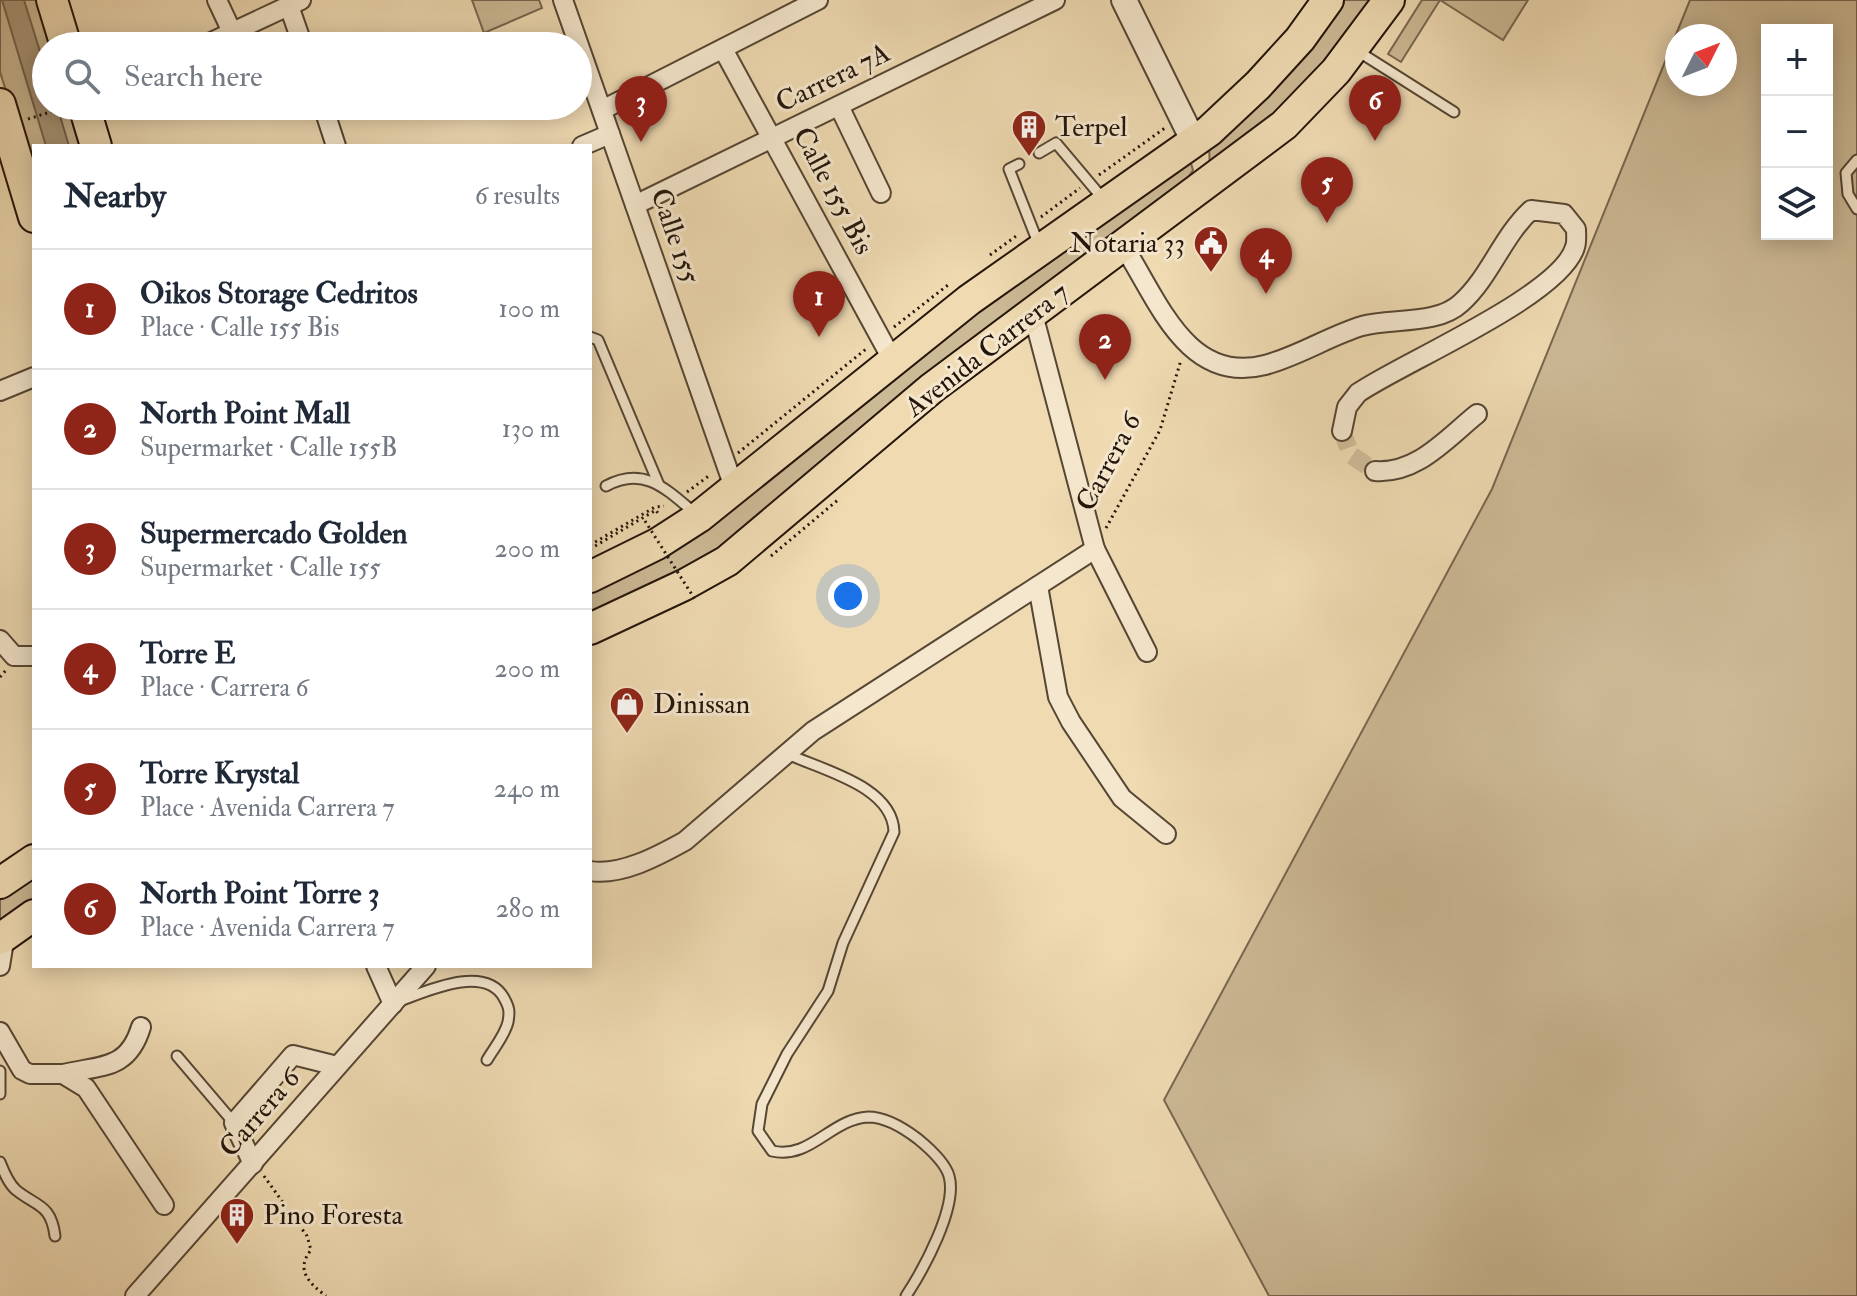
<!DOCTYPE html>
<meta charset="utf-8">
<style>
:root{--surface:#fff;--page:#f2f2f3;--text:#1f2937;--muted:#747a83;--line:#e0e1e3;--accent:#8f2418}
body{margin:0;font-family:"IM FELL Double Pica",serif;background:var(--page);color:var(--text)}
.controls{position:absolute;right:24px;top:24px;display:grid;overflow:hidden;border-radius:0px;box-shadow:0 4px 20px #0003}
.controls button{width:72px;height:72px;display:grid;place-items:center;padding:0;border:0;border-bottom:2px solid var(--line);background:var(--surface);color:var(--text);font:40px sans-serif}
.compass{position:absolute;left:1665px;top:24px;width:72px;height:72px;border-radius:50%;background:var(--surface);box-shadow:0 4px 20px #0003;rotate:48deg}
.you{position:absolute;left:848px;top:596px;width:28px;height:28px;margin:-20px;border:6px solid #fff;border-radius:50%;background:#1a73e8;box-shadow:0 0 0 12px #1a73e833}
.badge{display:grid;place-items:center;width:52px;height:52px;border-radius:50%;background:var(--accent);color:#fff;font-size:26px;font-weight:700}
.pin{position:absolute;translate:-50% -66px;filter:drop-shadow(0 2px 4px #0008)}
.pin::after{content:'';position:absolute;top:42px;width:28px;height:24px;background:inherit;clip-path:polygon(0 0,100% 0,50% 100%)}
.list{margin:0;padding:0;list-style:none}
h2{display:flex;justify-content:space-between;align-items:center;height:104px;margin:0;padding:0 32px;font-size:34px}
h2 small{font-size:26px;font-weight:400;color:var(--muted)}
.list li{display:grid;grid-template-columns:52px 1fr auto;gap:24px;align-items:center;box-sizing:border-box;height:120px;padding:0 32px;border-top:2px solid var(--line)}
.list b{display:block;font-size:30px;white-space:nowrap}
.list p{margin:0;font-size:26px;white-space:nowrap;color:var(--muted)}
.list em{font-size:26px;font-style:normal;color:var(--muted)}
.icon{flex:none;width:44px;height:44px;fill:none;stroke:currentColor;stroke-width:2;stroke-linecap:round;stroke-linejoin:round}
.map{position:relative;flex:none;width:1857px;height:1296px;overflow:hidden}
.search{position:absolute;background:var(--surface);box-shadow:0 4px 20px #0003;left:32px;top:32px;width:560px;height:88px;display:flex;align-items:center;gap:20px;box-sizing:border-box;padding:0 28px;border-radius:44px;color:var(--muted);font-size:30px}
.panel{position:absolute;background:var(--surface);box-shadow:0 4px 20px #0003;left:32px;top:144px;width:560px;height:824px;border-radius:0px}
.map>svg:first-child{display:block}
</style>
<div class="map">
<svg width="1857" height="1296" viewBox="0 0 1857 1296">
<rect width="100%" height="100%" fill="#efdab2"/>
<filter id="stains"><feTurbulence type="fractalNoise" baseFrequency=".0025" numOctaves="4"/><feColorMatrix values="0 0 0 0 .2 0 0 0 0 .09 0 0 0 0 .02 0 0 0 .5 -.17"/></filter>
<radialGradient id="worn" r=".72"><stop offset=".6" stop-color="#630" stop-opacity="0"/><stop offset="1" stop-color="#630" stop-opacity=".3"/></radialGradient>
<g fill="#ccb995" stroke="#786750" stroke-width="2" fill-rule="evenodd">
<path d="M 0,0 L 42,0 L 57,46 L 46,46 L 46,106 L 75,106 L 88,146 L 34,146 L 34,180 L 0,72 Z"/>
<path d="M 472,0 L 539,0 L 542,8 L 484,33 Z"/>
<path d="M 1344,0 L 1373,0 L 1335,55 L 1286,108 L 1210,173 L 1209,144 L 1327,26 Z"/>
<path d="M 1422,0 L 1528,0 L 1503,40 L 1440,0 L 1401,62 L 1388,54 Z"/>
<path d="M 1690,0 L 1857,0 L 1857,1296 L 1269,1296 L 1164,1100 L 1492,489 ZM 1767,30 L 1827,30 L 1827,234 L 1767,234 ZM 1677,36 L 1725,36 L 1725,84 L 1677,84 Z"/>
<path d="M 1190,160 L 1193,170 L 1186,181 L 728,547 L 590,616 L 590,590 L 713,525 L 979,309 Z"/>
<path d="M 34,874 L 34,903 L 0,929 L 0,899 Z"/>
</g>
<path fill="#aa9779" stroke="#74634d" stroke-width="2" d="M 2,0 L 24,0 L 46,71 L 46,106 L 57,106 L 69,146 L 46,146 Z"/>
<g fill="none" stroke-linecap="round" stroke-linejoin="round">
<path stroke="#d0bc99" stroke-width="18" stroke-dasharray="18 9" stroke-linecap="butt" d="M 1342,431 L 1351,455 L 1375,471"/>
<g stroke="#564634" stroke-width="13">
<g id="service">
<path d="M 1356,50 L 1454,112"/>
<path d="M 1039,153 L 1056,143 L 1104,200"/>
<path d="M 1857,160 L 1846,173 L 1848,194 L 1857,209"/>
<path d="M 1019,164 L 1009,169 L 1039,245"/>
<path d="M 590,337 L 598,340 L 659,485"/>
<path d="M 606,486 C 645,465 667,490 697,515"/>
<path d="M 785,753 C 822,770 893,786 894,832 L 843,943 L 828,991 L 787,1054 L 762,1104 L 758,1131 L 772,1151 C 810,1160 831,1119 868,1117 C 885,1117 905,1129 918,1139 C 929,1148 945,1162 949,1176 C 958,1207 923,1270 906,1296"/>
<path d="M 400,1001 C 427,991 485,964 504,998 C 509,1007 510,1011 508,1022 C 505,1035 494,1048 487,1060"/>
<path d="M 177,1056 L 234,1123"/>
<path d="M 0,1071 L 0,1094"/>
<path d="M 0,1162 C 4,1172 8,1183 16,1190 C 37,1207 51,1204 55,1236"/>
</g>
</g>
<g stroke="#564634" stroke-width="22">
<g id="minor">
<path d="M 217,0 L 232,32"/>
<path d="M 563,0 L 735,490"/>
<path d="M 289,6 L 303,46"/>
<path d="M 203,46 L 301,0"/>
<path d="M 723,49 L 893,361"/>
<path d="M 323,106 L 336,146"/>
<path d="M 839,106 L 881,193"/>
<path d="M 602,110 L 818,0"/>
<path d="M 582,146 L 610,134"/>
<path d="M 635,205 L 1055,0"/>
<path d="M 1124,247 C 1158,300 1187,385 1265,365 C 1299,356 1329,336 1362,326 C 1392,318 1438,325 1461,303 C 1490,277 1502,237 1531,210 L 1564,214 L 1576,229 C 1576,234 1577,242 1575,247 C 1561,296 1401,363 1358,393 L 1347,407 L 1342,431"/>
<path d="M 1033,314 L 1095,549 L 1147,652"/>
<path d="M 0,391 L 34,377"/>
<path d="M 1375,471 C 1417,474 1446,439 1477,414"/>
<path d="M 1038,586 L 1058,697 L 1071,722 L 1122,798 L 1166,834"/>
<path d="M 0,640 L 14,656 L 34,656"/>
<path d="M 590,871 C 621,876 658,856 685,841 L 813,731 L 1095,549"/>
<path d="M 0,966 L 5,935"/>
<path d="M 376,966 L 393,1004"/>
<path d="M 0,1032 L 22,1070 L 30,1074 L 63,1074 L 86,1088 L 164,1205"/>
<path d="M 63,1074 C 102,1065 128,1070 141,1027"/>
<path d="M 253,1164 L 234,1123 L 293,1055 L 337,1066"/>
<path d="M 135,1296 L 426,966"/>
</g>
</g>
<g stroke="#564634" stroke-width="28">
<path id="tertiary" d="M 1124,0 L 1194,142"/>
</g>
<g stroke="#23150a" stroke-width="34">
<g id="primary">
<path d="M 52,0 L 66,46"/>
<path d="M 0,104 L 34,217"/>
<path d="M 84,106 L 96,146"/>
<path d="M 590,577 L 657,544 L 699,517 L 969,300 L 1209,131 L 1258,85 L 1300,39 L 1328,0"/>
<path d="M 590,629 L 684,585 L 727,561 L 932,388 L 1284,125 L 1336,71 L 1389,0"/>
<path d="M 0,883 L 34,860"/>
<path d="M 0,939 L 34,915"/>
</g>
</g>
<g stroke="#23150a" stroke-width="3" stroke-dasharray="2 4" stroke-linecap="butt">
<path d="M 28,119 L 63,108"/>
<path d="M 1099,175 L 1165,128"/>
<path d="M 1041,217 L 1080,188"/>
<path d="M 990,255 L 1019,234"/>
<path d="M 894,327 L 948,285"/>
<path d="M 738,453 L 866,349"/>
<path d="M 687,492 L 710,475"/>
<path d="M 1106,528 L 1160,430 L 1181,360"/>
<path d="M 590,545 L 655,507 L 664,506"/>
<path d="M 590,549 L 656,510 L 659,515"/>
<path d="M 771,556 L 839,499"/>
<path d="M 0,677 L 7,669"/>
<path d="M 264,1176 L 307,1236 L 311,1250 C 295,1270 309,1283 326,1296"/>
</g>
<use href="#service" stroke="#f5e7cd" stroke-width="9"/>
<use href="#minor" stroke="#f5e7cd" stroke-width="18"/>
<use href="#tertiary" stroke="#f5e7cd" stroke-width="24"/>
<use href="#primary" stroke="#efdab2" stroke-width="30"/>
<path stroke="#23150a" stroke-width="3" stroke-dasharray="2 4" stroke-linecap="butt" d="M 645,521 L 696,601"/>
</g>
<defs>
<g id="building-pin" transform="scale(1.8)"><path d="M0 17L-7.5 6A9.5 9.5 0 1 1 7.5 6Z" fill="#8f2418" stroke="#f5e7cd"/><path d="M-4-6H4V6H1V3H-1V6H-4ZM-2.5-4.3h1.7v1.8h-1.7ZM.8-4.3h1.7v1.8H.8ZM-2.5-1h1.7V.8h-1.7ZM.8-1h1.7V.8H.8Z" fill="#fff"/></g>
<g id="civic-pin" transform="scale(1.8)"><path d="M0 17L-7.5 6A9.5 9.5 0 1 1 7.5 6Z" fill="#8f2418" stroke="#f5e7cd"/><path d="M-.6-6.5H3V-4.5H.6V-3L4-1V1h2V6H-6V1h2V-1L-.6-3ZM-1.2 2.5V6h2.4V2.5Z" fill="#fff"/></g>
<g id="shop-pin" transform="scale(1.8)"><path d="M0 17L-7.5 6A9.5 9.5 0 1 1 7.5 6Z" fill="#8f2418" stroke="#f5e7cd"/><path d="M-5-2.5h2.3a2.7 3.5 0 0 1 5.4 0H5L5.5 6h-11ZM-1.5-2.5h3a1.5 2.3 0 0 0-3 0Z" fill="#fff"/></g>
</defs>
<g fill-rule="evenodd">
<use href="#building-pin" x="1029" y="127"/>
<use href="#civic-pin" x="1211" y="243"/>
<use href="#shop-pin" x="627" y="704"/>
<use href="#building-pin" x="237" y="1215"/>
</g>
<g text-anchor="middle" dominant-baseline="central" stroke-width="6" stroke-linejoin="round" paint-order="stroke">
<g font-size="28" fill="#23150a" stroke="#f5e7cd">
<text transform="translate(833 78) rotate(-26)">Carrera 7A</text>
<text transform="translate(833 191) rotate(62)">Calle 155 Bis</text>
<text transform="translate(675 236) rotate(71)">Calle 155</text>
<text transform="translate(987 350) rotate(-38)">Avenida Carrera 7</text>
<text transform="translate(1109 462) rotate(-62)">Carrera 6</text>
<text transform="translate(260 1113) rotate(-49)">Carrera 6</text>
</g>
<g font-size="28" fill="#23150a" stroke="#f5e7cd" text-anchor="start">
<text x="1055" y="127">Terpel</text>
<text x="1185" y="243" text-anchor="end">Notaria 33</text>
<text x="653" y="704">Dinissan</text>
<text x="263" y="1215">Pino Foresta</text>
</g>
</g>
<rect width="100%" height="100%" filter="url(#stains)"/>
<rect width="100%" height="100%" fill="url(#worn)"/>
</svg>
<div class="controls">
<button>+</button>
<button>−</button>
<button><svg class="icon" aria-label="layers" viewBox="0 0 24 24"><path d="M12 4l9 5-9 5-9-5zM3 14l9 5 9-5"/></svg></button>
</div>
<svg class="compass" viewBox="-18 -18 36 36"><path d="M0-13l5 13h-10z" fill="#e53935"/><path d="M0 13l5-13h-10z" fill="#747a83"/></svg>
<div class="you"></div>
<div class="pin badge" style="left:819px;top:337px">1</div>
<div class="pin badge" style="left:1105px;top:380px">2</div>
<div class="pin badge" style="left:641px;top:142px">3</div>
<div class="pin badge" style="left:1266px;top:294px">4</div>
<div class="pin badge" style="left:1327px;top:223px">5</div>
<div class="pin badge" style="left:1375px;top:141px">6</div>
<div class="search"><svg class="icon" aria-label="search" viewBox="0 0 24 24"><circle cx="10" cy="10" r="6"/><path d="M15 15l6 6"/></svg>Search here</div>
<section class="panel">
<h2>Nearby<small>6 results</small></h2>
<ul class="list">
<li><span class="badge">1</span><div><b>Oikos Storage Cedritos</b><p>Place · Calle 155 Bis</p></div><em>100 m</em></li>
<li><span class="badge">2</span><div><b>North Point Mall</b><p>Supermarket · Calle 155B</p></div><em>130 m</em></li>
<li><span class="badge">3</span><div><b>Supermercado Golden</b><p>Supermarket · Calle 155</p></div><em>200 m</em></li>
<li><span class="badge">4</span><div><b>Torre E</b><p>Place · Carrera 6</p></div><em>200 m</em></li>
<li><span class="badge">5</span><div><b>Torre Krystal</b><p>Place · Avenida Carrera 7</p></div><em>240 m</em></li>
<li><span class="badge">6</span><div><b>North Point Torre 3</b><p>Place · Avenida Carrera 7</p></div><em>280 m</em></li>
</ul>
</section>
</div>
